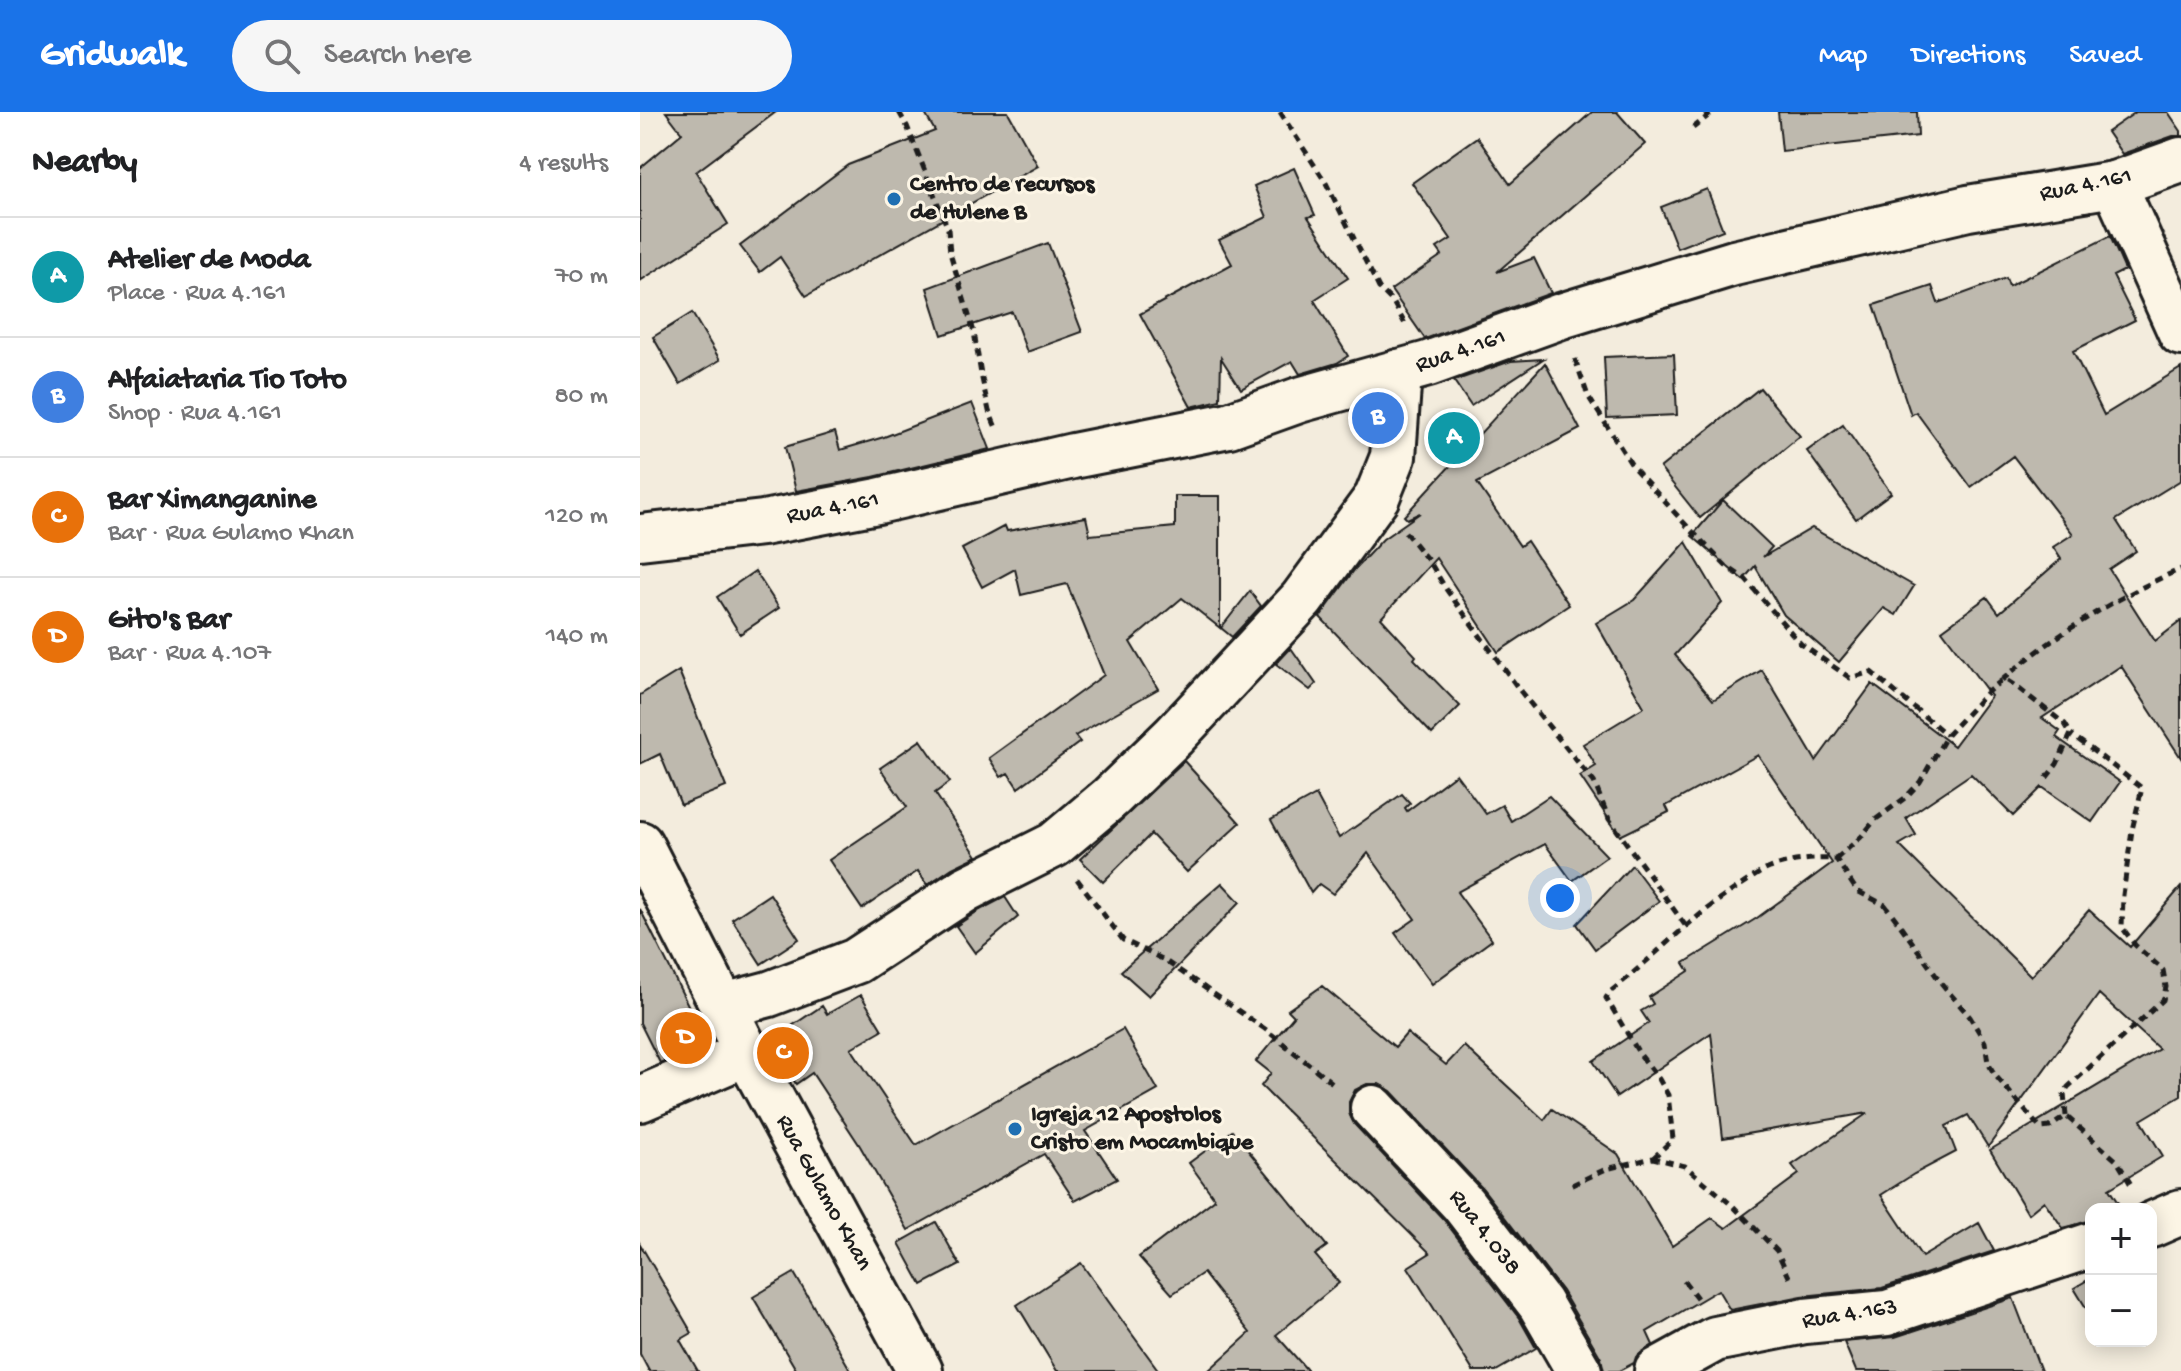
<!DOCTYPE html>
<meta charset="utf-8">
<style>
:root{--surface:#fff;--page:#f6f6f6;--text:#202124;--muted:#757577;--line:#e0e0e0;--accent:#1a73e8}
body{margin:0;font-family:"Gochi Hand",sans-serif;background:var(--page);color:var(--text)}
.controls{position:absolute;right:24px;bottom:24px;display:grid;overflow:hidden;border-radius:16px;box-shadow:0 4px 20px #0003}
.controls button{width:72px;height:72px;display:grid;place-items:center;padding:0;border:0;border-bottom:2px solid var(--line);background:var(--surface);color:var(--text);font:40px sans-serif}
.you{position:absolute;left:920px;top:786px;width:28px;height:28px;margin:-20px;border:6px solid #fff;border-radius:50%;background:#1a73e8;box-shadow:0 0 0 12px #1a73e833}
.badge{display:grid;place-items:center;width:52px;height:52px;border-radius:50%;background:var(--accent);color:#fff;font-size:26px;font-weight:700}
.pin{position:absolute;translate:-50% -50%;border:4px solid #fff;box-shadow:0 2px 8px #0006}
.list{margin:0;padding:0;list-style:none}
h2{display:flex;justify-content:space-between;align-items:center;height:104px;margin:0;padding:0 32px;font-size:34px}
h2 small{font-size:26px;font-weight:400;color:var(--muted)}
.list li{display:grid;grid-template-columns:52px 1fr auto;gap:24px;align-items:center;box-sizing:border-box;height:120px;padding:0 32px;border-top:2px solid var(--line)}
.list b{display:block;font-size:30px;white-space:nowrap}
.list p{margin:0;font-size:26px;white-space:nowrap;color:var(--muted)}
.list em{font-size:26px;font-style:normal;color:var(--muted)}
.icon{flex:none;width:44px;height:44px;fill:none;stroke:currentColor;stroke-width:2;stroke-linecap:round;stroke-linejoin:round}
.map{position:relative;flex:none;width:1541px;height:1259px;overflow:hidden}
header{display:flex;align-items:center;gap:48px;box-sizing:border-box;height:112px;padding:0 40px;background:var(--accent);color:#fff}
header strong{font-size:38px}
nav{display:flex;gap:44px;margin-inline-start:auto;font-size:28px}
.search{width:560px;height:72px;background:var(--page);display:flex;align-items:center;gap:20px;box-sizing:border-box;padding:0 28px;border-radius:44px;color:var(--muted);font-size:30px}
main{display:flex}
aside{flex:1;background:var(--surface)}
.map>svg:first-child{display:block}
</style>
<header>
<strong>Gridwalk</strong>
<div class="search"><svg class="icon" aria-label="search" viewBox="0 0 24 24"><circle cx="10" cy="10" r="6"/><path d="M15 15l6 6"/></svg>Search here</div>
<nav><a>Map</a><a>Directions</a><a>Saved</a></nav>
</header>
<main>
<aside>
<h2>Nearby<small>4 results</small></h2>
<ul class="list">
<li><span class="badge" style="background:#0f9aa8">A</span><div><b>Atelier de Moda</b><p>Place · Rua 4.161</p></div><em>70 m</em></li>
<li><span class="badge" style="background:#3f7fe0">B</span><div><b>Alfaiataria Tio Toto</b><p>Shop · Rua 4.161</p></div><em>80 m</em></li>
<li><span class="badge" style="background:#e8710a">C</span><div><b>Bar Ximanganine</b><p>Bar · Rua Gulamo Khan</p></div><em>120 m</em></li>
<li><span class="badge" style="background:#e8710a">D</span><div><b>Gito's Bar</b><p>Bar · Rua 4.107</p></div><em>140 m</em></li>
</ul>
</aside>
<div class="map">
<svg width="1541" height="1259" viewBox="0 0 1541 1259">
<rect width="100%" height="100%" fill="#f3ecdd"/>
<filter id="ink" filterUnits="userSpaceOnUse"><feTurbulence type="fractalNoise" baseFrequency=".0125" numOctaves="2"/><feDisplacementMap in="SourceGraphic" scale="16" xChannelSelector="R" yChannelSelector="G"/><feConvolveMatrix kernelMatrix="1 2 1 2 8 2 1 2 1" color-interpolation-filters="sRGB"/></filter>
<g filter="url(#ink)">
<g fill="#beb9ae" stroke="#1c1c1c" stroke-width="2">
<path d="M 26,0 L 136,0 L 56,60 L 88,112 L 0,169 L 0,56 L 42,21 Z"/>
<path d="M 284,0 L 368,0 L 398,54 L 166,184 L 140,145 L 120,160 L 100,134 L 208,53 L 295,19 Z"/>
<path d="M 952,0 L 977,0 L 1005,32 L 857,160 L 894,146 L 911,181 L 785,227 L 751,178 L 802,143 L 797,136 L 811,127 L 772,71 L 837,25 L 870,72 Z"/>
<path d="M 1138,0 L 1277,0 L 1278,24 L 1142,39 Z"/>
<path d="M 1496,0 L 1528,0 L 1541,19 L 1541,24 L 1533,24 L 1482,42 L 1467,20 Z"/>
<path d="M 654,56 L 675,103 L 668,105 L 708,166 L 674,188 L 708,244 L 697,251 L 660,262 L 652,249 L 601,277 L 581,246 L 580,288 L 551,295 L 500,202 L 592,152 L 579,128 L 627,105 L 614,74 Z"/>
<path d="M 1067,77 L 1083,118 L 1037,136 L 1021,95 Z"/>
<path d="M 1470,124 L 1485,158 L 1473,164 L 1495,208 L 1433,239 L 1464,303 L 1541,256 L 1541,368 L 1476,408 L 1496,439 L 1469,457 L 1515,529 L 1541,509 L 1541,646 L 1481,554 L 1402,606 L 1420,619 L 1416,625 L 1480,670 L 1452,710 L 1402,675 L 1373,704 L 1331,662 L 1266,706 L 1276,723 L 1259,733 L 1391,864 L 1449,798 L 1490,835 L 1541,775 L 1541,984 L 1501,1008 L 1523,1044 L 1469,1077 L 1482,1097 L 1451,1097 L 1451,1109 L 1423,1116 L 1404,1089 L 1388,1102 L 1350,1038 L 1519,937 L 1459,882 L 1348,1035 L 1328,1003 L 1306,1014 L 1316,1040 L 1274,1062 L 1241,1083 L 1282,1145 L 1339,1111 L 1354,1139 L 1242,1176 L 1162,1184 L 1090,1198 L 1078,1178 L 1007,1220 L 1013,1233 L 996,1245 L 994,1251 L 979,1259 L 964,1259 L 961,1246 L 922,1179 L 843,1077 L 751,979 L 739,972 L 727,972 L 715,978 L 709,990 L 709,1001 L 714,1012 L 804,1108 L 879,1206 L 896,1236 L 856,1259 L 833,1259 L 768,1155 L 790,1141 L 621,974 L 631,961 L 616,949 L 654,904 L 648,898 L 682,874 L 755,935 L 767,921 L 806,953 L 824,934 L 904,1008 L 912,997 L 978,1042 L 1032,1134 L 1072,1106 L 1086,1116 L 1159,1062 L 1152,1053 L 1228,1001 L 1083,1026 L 1071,921 L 977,985 L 953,949 L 1009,911 L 1001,899 L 1013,892 L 1009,885 L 1049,859 L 1044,851 L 1117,806 L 1192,751 L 1118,643 L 1026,694 L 1029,700 L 980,724 L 940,664 L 956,654 L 943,632 L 1004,595 L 956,511 L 994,488 L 1046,430 L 1082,491 L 1035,543 L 1073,588 L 1122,558 L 1176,649 L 1232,572 L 1314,634 L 1351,584 L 1302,518 L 1347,485 L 1359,501 L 1421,447 L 1413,435 L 1433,422 L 1373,344 L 1331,375 L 1276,300 L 1271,303 L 1234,193 L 1292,174 L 1298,191 L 1366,166 L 1369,174 Z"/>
<path d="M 408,131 L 442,220 L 387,240 L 372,200 L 302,223 L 287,176 Z"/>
<path d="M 52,201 L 80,248 L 40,272 L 13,225 Z"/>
<path d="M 1034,242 L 1037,303 L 967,306 L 964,245 Z"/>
<path d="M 903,247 L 831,294 L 814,269 L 871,249 Z"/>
<path d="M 905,251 L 940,317 L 837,371 L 880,434 L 887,429 L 929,493 L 858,540 L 796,446 L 741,506 L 776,544 L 774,547 L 820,594 L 792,622 L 680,505 L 715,457 L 743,427 L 780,401 L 767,407 L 764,404 Z"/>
<path d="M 1120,276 L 1160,324 L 1060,406 L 1020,356 Z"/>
<path d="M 332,291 L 350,337 L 233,365 L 156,379 L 145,335 L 195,320 L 200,338 L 244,325 Z"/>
<path d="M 1203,313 L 1251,381 L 1216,407 L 1167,339 Z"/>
<path d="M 535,384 L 580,384 L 580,516 L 542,486 L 490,530 L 518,577 L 435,624 L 440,630 L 378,676 L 368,661 L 361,665 L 349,646 L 464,563 L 427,472 L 381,483 L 375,457 L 342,475 L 322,437 L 365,414 L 367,419 L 446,405 L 450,423 L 535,415 Z"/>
<path d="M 1083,388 L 1132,435 L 1123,445 L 1172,416 L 1274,474 L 1256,503 L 1244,496 L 1199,550 L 1144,503 L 1115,454 L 1103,468 L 1052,424 Z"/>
<path d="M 115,459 L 139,496 L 100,522 L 77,485 Z"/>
<path d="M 610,479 L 621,494 L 592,525 L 581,516 Z"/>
<path d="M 651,536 L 676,572 L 670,578 L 636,552 Z"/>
<path d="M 39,559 L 86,675 L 41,693 L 20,642 L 0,652 L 0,583 Z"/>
<path d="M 281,628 L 310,670 L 295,681 L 337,744 L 312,756 L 287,773 L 278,759 L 222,797 L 189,748 L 267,695 L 240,656 Z"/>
<path d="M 544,649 L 600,711 L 547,760 L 511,722 L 463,770 L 440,747 Z"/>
<path d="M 816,662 L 846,702 L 862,693 L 871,709 L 909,684 L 967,744 L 932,769 L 905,732 L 817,780 L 852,828 L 792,872 L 755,821 L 775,807 L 728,741 L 693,782 L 679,772 L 671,781 L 631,708 L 676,683 L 699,726 L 762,682 L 770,691 L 765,696 L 767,699 Z"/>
<path d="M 992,753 L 1019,789 L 955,837 L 937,812 Z"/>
<path d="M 582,771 L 600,790 L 509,884 L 481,859 Z"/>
<path d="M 130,782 L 159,827 L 121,852 L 92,807 Z"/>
<path d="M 365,785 L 378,805 L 335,841 L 316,814 L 338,799 Z"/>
<path d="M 0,797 L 67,931 L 20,951 L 0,911 Z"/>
<path d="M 221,883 L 242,918 L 211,936 L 276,1033 L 483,917 L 518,978 L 445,1019 L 477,1067 L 435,1089 L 404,1042 L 268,1118 L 220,1034 L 172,961 L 156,972 L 129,929 L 182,894 L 187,902 Z"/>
<path d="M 592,1019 L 687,1134 L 675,1143 L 699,1171 L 636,1223 L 668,1259 L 568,1259 L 610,1221 L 563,1161 L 532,1182 L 499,1145 L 575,1087 L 549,1051 Z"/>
<path d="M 296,1110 L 320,1153 L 282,1173 L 259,1131 Z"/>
<path d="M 0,1132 L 52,1221 L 40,1228 L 58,1259 L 9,1259 L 0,1242 Z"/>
<path d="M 441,1151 L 486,1214 L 519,1259 L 417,1259 L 377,1193 Z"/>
<path d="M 154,1161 L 211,1259 L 157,1259 L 113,1185 Z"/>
<path d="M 1451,1166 L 1451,1204 L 1434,1176 Z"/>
<path d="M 1373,1186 L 1401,1259 L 1216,1259 L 1204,1230 L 1255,1225 Z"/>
</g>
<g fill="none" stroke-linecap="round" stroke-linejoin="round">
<g stroke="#1c1c1c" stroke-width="50">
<g id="minor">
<path d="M 1474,72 L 1541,221"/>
<path d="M 0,425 L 123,411 L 238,389 L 433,344 L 589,313 L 659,288 L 788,252 L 921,204 L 1094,151 L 1328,96 L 1474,72 L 1541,48"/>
<path d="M 0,732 L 107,941 L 280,1259"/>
<path d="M 84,894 L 129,882 L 216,849 L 326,777 L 414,733 L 471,685 L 534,624 L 662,487 L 737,385 L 753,345 L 759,260"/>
<path d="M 0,987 L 107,941"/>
<path d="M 733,996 L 823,1092 L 900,1192 L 939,1259"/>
<path d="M 1511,1113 L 1541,1100"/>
<path d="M 1017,1259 L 1075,1227 L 1165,1209 L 1247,1201 L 1451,1133"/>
</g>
</g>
<g stroke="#1c1c1c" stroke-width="5" stroke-dasharray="8 6" stroke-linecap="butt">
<path d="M 259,0 L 267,14 L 308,117 L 310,141 L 334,220 L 341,262 L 349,299 L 357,318"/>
<path d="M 640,0 L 686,71 L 739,176 L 753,190 L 765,212"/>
<path d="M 1053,16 L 1073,0"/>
<path d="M 935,247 L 948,284 L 993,355 L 1047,414 L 1086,454 L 1105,467 L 1161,532 L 1210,566 L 1231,560 L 1307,623"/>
<path d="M 765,420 L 791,452 L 806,477 L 881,580 L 954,670 L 969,707 L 1045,813"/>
<path d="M 1362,568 C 1415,522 1477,485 1541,457"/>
<path d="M 1196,747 L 1221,725 L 1235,708 L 1265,686 L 1280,670 L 1307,623 L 1345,582 L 1361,569 L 1366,568 L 1374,573 L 1425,612 L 1431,622 L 1417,652 L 1404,669"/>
<path d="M 437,767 L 483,828 L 524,848 L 625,917 L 695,973"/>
<path d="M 1426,1004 L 1424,982 L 1428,975 L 1523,888 L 1526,875 L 1523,858 L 1495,833 L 1482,815 L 1483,783 L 1492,718 L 1502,676 L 1431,622"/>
<path d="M 1013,1046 L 1033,1027 L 1028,983 L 1019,967 L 999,941 L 966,886 L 970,880 C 1013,846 1051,805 1098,775 C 1108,769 1119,760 1130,756 C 1150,748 1174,746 1196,747 L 1217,779 L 1245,793 L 1255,806 L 1302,872 L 1330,905 L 1345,930 L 1348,951 L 1355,963 L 1400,1016 L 1410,1015 L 1426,1004 L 1477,1049 L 1493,1076"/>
<path d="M 932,1073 L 966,1057 L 1013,1046 L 1045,1054 L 1093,1094 L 1137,1139 L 1150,1167"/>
<path d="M 1044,1169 L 1057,1186"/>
</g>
<use href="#minor" stroke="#fcf5e5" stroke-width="44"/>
</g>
</g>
<g fill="#1f6fb2" stroke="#fcf5e5" stroke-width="3">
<circle cx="254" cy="87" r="8"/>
<circle cx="375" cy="1017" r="8"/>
</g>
<g text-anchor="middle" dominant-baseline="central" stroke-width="6" stroke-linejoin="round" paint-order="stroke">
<g font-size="24" font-weight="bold" fill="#1c1c1c" stroke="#fcf5e5" text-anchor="start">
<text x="270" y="73">Centro de recursos<tspan x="270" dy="28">de Hulene B</tspan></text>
<text x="391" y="1003">Igreja 12 Apostolos<tspan x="391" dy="28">Cristo em Mocambique</tspan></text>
</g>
<g font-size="24" fill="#1c1c1c" stroke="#fcf5e5">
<text transform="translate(1446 74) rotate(-12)">Rua 4.161</text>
<text transform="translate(821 240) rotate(-19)">Rua 4.161</text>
<text transform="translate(193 397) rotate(-11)">Rua 4.161</text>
<text transform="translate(183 1081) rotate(61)">Rua Gulamo Khan</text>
<text transform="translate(844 1121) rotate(52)">Rua 4.038</text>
<text transform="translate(1210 1203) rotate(-9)">Rua 4.163</text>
</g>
</g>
</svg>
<div class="controls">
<button>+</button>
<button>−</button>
</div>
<div class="you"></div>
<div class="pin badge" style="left:814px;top:326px;background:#0f9aa8">A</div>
<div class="pin badge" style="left:738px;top:306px;background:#3f7fe0">B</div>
<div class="pin badge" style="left:143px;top:941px;background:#e8710a">C</div>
<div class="pin badge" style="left:46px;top:926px;background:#e8710a">D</div>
</div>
</main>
